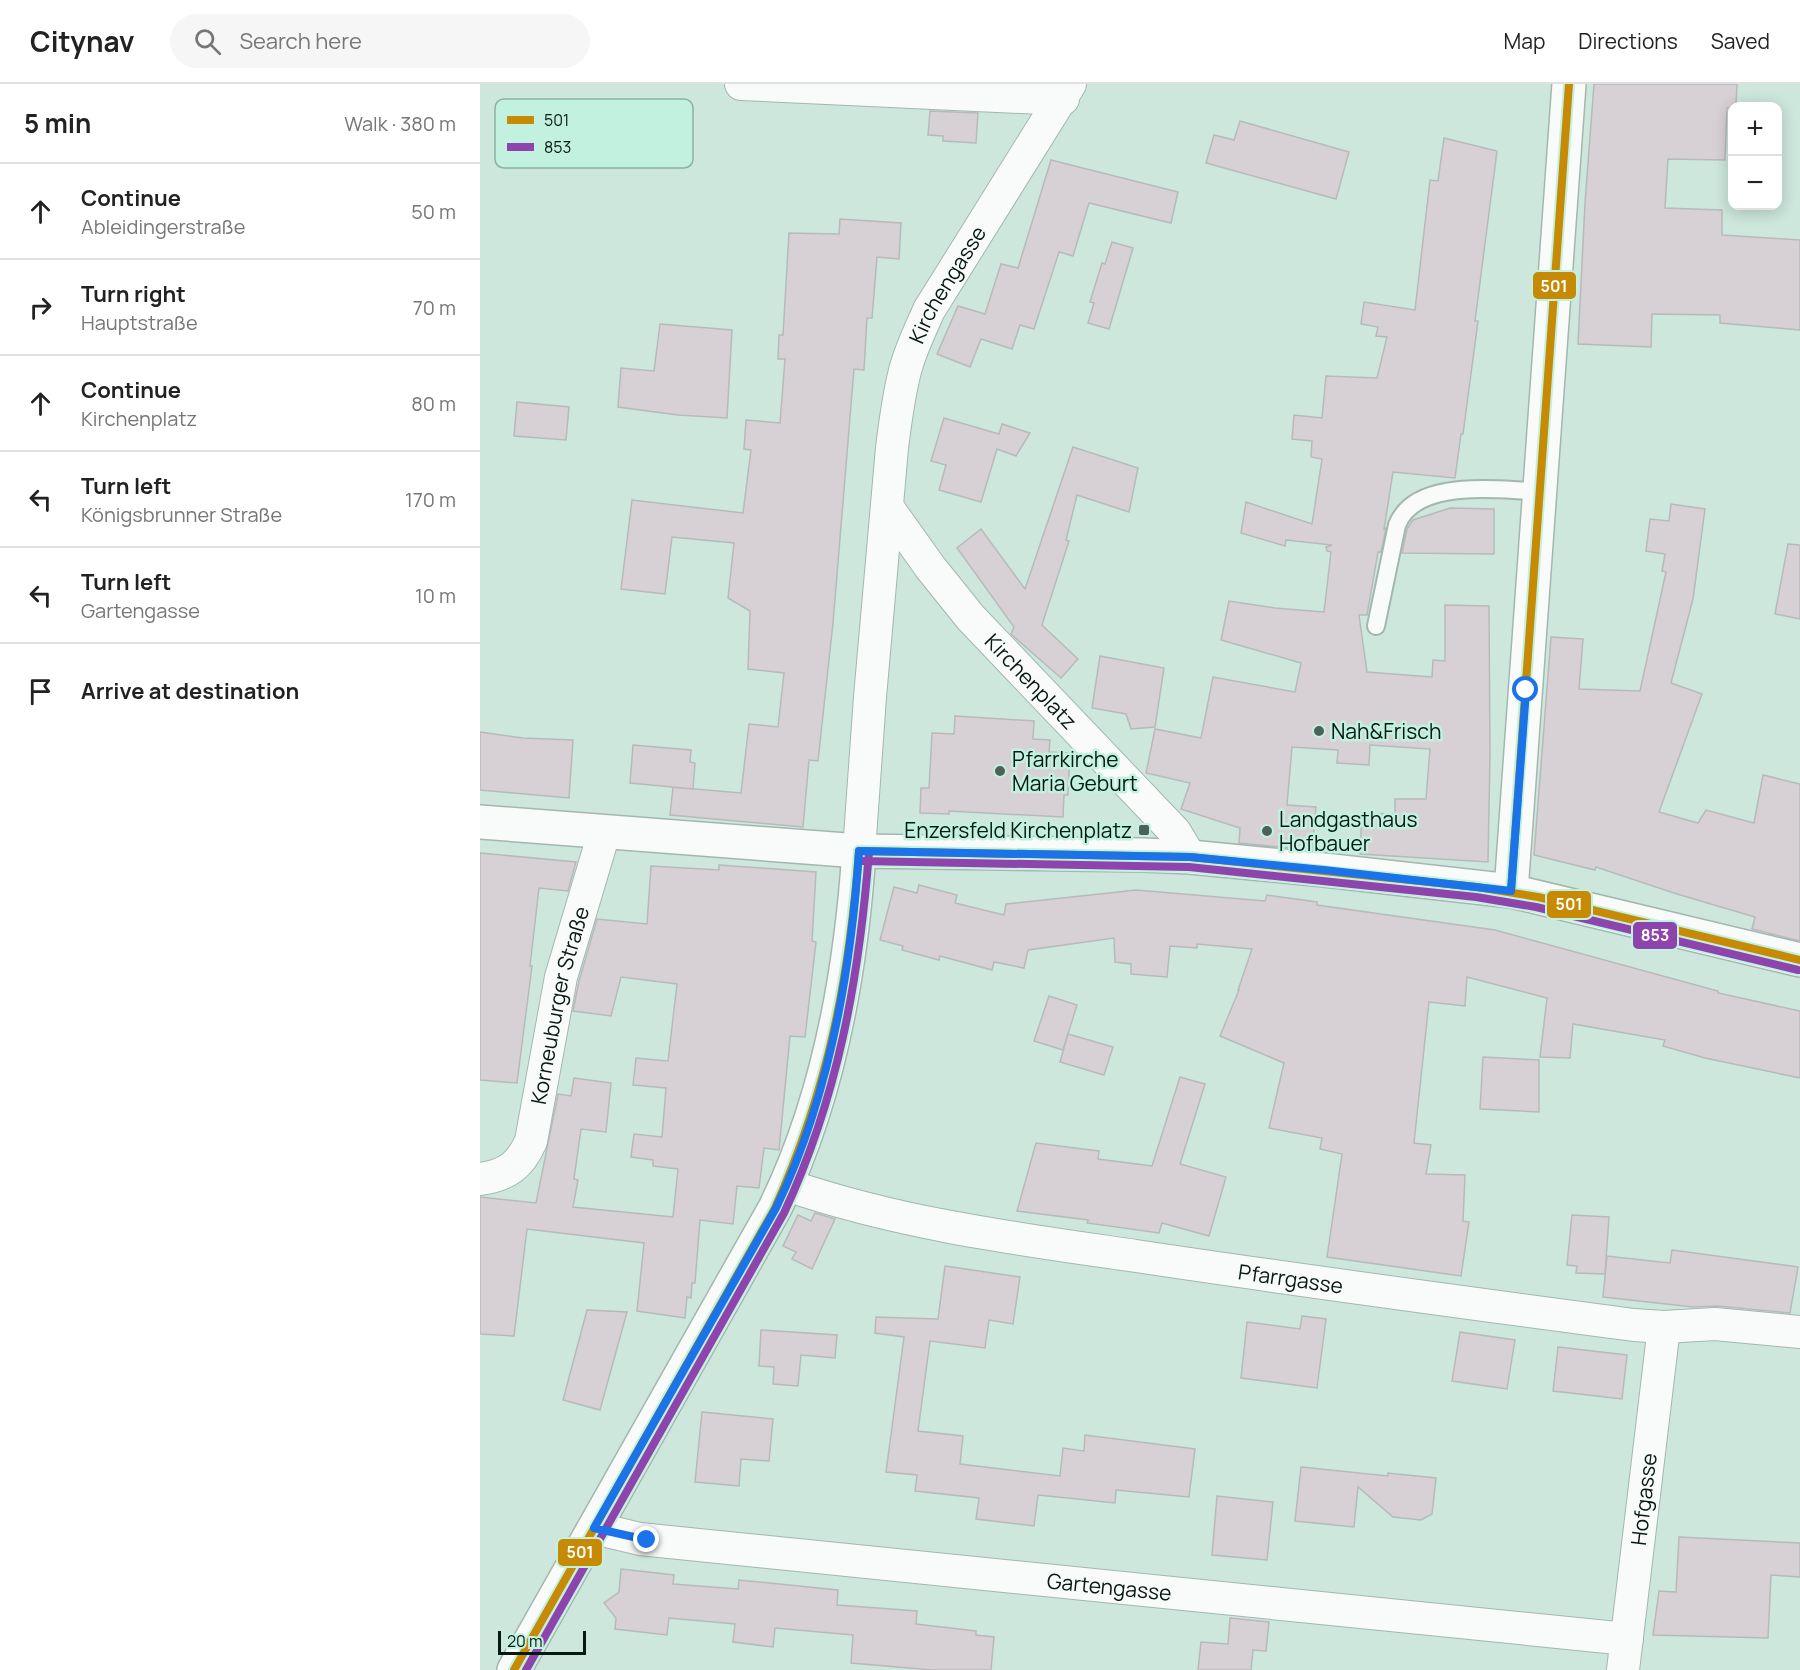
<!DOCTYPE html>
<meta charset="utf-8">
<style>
:root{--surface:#fff;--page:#f6f6f6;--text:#222;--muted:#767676;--line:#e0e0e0}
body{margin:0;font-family:Manrope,sans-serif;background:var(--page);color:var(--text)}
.controls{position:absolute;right:18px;top:18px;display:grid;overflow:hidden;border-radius:12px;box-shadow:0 3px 15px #0003}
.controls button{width:54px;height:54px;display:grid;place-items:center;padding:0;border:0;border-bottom:2px solid var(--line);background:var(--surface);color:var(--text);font:30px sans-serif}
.scale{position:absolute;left:18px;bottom:15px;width:88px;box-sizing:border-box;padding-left:6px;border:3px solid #071913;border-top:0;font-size:16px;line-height:21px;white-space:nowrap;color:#071913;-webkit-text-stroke:4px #c2f2df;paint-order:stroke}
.stop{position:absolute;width:18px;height:18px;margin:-14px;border:4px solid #1a73e8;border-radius:50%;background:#fff}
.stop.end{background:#1a73e8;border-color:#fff;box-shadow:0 2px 6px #0008}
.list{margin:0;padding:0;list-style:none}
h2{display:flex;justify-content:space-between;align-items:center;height:78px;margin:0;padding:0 24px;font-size:26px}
h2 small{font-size:20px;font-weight:400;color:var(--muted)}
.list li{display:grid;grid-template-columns:39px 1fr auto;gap:18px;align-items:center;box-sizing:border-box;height:96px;padding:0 24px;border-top:2px solid var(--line)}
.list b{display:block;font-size:22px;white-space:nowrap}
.list p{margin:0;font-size:20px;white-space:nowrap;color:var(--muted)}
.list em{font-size:20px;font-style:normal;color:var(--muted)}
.icon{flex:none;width:33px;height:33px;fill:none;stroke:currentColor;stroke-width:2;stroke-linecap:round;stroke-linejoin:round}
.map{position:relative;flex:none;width:1320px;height:1586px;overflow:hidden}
header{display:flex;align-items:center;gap:36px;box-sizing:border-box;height:84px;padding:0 30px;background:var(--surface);border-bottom:2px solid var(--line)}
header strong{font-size:28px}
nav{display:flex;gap:33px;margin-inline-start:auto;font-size:21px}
.search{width:420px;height:54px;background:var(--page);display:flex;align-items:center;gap:15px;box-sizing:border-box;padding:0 21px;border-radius:33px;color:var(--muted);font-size:22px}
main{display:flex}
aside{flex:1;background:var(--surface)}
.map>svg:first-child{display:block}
</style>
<header>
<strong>Citynav</strong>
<div class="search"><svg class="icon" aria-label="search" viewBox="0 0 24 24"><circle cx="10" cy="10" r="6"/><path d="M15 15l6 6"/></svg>Search here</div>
<nav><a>Map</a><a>Directions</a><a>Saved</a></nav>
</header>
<main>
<aside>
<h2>5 min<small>Walk · 380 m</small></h2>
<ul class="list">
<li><svg class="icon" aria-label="ahead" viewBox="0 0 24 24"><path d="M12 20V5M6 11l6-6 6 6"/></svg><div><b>Continue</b><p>Ableidingerstraße</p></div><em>50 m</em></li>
<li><svg class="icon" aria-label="right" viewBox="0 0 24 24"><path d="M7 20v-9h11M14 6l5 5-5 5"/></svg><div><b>Turn right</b><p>Hauptstraße</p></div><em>70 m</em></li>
<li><svg class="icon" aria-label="ahead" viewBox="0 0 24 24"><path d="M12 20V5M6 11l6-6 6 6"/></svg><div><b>Continue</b><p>Kirchenplatz</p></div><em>80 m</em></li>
<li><svg class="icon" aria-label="left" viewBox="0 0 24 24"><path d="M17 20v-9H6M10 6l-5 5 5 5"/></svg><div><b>Turn left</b><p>Königsbrunner Straße</p></div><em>170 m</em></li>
<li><svg class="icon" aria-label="left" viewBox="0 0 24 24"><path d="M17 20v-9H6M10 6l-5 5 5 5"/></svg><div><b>Turn left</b><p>Gartengasse</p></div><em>10 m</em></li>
<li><svg class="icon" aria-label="arrive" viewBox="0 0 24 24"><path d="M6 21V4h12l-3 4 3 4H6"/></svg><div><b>Arrive at destination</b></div></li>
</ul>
</aside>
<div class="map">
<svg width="1320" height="1586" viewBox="0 0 1320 1586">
<rect width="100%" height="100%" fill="#cde7dd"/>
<g fill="#d7d0d5" stroke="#b7baba" stroke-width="1.5">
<path d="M 1114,0 L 1257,0 L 1256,22 L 1247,24 L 1245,76 L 1188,75 L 1185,124 L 1242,126 L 1242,151 L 1320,156 L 1320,246 L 1240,239 L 1240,231 L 1172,230 L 1171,263 L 1098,260 L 1105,119 Z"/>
<path d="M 450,27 L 498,29 L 496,59 L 463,57 L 463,52 L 448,51 Z"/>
<path d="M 760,37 L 869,68 L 856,115 L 726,79 L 734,51 L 754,56 Z"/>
<path d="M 964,54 L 1017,67 L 995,237 L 998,237 L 983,350 L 981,350 L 975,394 L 913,388 L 904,445 L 906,444 L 901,468 L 898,468 L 887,531 L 879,531 L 887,588 L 952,593 L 953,576 L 965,577 L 965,521 L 1009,522 L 1010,670 L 1008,778 L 880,770 L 882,729 L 915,730 L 915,715 L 946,715 L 950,665 L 890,661 L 889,681 L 857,679 L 858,666 L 812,663 L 807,721 L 836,723 L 832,766 L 759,759 L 760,744 L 701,725 L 710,699 L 666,689 L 675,645 L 721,654 L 733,593 L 815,608 L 821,579 L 741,556 L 749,517 L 795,524 L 844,528 L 851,468 L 847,467 L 846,463 L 852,461 L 806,456 L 805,462 L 761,449 L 766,418 L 832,440 L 842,375 L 831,373 L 832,357 L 812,355 L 814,331 L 842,334 L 846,292 L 897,294 L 907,253 L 896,252 L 898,243 L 881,240 L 884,218 L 935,226 L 950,96 L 958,97 Z"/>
<path d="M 571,76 L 698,108 L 691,139 L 609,119 L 593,172 L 579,168 L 554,245 L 540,241 L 532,265 L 501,255 L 490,283 L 457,270 L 478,222 L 505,230 L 521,180 L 538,184 Z"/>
<path d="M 360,135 L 421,139 L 419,175 L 397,173 L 392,234 L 387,234 L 384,286 L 374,285 L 353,539 L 338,677 L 329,676 L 323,743 L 190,731 L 193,703 L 261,709 L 269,640 L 298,643 L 304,589 L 268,585 L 270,527 L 248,514 L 254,459 L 192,453 L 185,510 L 141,505 L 152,416 L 263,429 L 271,366 L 264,365 L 266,336 L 300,339 L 305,275 L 298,275 L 299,251 L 303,251 L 309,149 L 359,150 Z"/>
<path d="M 632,158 L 653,164 L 629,245 L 608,239 L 614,219 L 610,218 L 622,179 L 625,180 Z"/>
<path d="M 180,240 L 252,246 L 247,334 L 198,331 L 138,323 L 141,284 L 174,287 Z"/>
<path d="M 37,318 L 89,323 L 86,356 L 34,352 Z"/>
<path d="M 464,334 L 519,350 L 522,340 L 550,349 L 536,372 L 517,365 L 501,418 L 459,406 L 466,381 L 451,377 Z"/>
<path d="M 593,363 L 658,384 L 649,428 L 597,411 L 586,456 L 589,457 L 562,541 L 598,575 L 581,594 L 531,550 L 534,543 L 477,464 L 501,445 L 545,505 Z"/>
<path d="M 1191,420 L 1225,425 L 1213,515 L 1191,599 L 1222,610 L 1179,728 L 1218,739 L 1226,726 L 1274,739 L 1283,691 L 1320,700 L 1320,857 L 1272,845 L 1275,833 L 1197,810 L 1116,783 L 1115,786 L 1054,771 L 1071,553 L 1103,555 L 1099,605 L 1160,607 L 1186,488 L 1182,487 L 1185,470 L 1166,467 L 1170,435 L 1189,437 Z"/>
<path d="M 970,424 L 1014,425 L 1014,470 L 922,469 L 927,445 L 933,436 Z"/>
<path d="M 1308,460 L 1320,461 L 1320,535 L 1295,530 Z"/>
<path d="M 620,572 L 684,584 L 675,643 L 651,645 L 646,630 L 612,624 Z"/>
<path d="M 475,632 L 554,637 L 553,655 L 570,656 L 569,668 L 590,669 L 588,711 L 584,711 L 583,733 L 469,727 L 469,730 L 440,729 L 441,704 L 449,704 L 452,649 L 474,650 Z"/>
<path d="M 0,648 L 43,654 L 93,656 L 89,714 L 0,706 Z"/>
<path d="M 153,661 L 211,666 L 210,678 L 215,679 L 213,705 L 150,699 Z"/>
<path d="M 0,769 L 96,778 L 88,807 L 59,804 L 50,882 L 52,882 L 37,999 L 0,996 Z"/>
<path d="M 239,781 L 336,788 L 332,857 L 336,858 L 325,953 L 310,952 L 299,1066 L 284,1064 L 279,1104 L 257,1102 L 253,1140 L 220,1136 L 215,1199 L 212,1199 L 211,1214 L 207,1213 L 205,1234 L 157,1227 L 164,1159 L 47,1145 L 34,1252 L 0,1250 L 0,1113 L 56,1119 L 78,1010 L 91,1012 L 94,994 L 131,999 L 126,1048 L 101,1045 L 94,1095 L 98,1096 L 93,1123 L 193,1133 L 198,1085 L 173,1082 L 173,1076 L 151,1073 L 154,1050 L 182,1053 L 186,1004 L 153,1001 L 156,974 L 188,977 L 197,900 L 141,893 L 131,932 L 93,927 L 99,897 L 117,835 L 167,840 L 171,782 L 239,786 Z"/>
<path d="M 439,801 L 477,811 L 475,819 L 524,831 L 526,820 L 656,806 L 785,817 L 787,811 L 837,818 L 837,821 L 1015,846 L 1238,907 L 1238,909 L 1320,927 L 1320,994 L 1225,974 L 1183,962 L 1185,956 L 1093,940 L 1090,974 L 1060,973 L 1067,914 L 987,893 L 985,922 L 949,918 L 934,1059 L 951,1061 L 946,1090 L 985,1091 L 983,1137 L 989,1138 L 981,1192 L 847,1173 L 862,1070 L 840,1065 L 842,1054 L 789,1044 L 804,979 L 740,952 L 759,906 L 758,906 L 772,865 L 717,860 L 717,864 L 690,862 L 687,893 L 651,890 L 651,880 L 635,878 L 634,854 L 548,866 L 544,884 L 514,878 L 512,886 L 460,872 L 459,876 L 422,866 L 423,862 L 400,856 L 414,803 L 437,809 Z"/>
<path d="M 569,912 L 597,921 L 583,966 L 554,957 Z"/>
<path d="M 588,950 L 633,963 L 624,991 L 580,978 Z"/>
<path d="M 1003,973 L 1059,976 L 1059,1028 L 1000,1025 Z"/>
<path d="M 700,993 L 725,1000 L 700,1080 L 746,1093 L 729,1152 L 682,1139 L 679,1149 L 607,1139 L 608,1136 L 537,1127 L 556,1059 L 619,1067 L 618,1075 L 672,1082 Z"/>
<path d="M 335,1129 L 355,1135 L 332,1185 L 312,1175 L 316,1168 L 303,1162 L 318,1131 L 331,1137 Z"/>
<path d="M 1092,1131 L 1129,1133 L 1125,1190 L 1096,1189 L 1097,1182 L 1087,1181 Z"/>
<path d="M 1192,1166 L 1318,1183 L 1310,1229 L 1237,1222 L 1213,1223 L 1123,1213 L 1127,1172 L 1190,1179 Z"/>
<path d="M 465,1182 L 540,1193 L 533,1240 L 509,1236 L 505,1264 L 450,1257 L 438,1347 L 483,1352 L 480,1380 L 580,1392 L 583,1364 L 604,1367 L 605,1351 L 715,1365 L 709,1413 L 636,1406 L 635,1419 L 558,1411 L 554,1442 L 496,1435 L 499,1414 L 435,1407 L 437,1391 L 406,1388 L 424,1253 L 395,1249 L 396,1233 L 458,1235 Z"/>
<path d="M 107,1226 L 147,1228 L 120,1326 L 83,1316 Z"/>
<path d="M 822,1232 L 846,1235 L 837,1304 L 761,1294 L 767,1238 L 820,1245 Z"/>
<path d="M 281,1246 L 357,1251 L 355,1274 L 321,1271 L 318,1302 L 293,1300 L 294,1283 L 279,1282 Z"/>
<path d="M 980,1248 L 1035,1256 L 1027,1305 L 972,1297 Z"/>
<path d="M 1078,1263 L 1147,1271 L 1142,1315 L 1073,1307 Z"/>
<path d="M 222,1328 L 293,1335 L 289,1377 L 261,1375 L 259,1402 L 215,1398 Z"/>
<path d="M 821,1383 L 908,1392 L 908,1389 L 956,1394 L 952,1430 L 941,1436 L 913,1433 L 878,1403 L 874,1443 L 815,1437 Z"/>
<path d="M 737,1412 L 793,1418 L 787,1476 L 732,1471 Z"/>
<path d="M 1199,1453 L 1320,1459 L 1320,1493 L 1291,1491 L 1288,1554 L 1173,1551 L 1179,1507 L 1196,1508 Z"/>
<path d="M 141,1485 L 194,1491 L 193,1500 L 258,1505 L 259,1496 L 358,1506 L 357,1521 L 437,1527 L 436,1540 L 496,1547 L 496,1551 L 514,1553 L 511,1586 L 452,1586 L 371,1579 L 373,1551 L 295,1544 L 293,1563 L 253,1558 L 255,1540 L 189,1534 L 187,1551 L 135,1545 L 136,1534 L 124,1519 L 139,1508 Z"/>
<path d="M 750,1534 L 789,1538 L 786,1567 L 773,1566 L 771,1586 L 718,1586 L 721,1558 L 748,1560 Z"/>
</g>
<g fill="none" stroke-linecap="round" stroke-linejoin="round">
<g stroke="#a3b7af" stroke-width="20">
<path id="service" d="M 896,542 L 917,441 C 936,393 1019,407 1061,407"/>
</g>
<g stroke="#a3b7af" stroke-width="34">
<g id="minor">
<path d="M 261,0 L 583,15"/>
<path id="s1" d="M 408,424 L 450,483 L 491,534 L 695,748 L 710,773"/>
<path id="s2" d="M 379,767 L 390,613 L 412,364 C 415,340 418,315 424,291 C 429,268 440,247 449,226 L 590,0"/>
<path id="s3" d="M 0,1095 C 27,1091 40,1082 51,1057 L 81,893 L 124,749"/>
<path id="s4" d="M 307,1101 C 420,1140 538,1155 656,1172 C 822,1197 988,1219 1154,1241 L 1184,1243 L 1235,1240 L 1320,1248"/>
<path id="s5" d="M 114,1444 L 160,1455 L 1147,1555"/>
<path id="s6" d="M 1143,1586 L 1184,1243"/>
</g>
</g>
<g stroke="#a3b7af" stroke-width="36">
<g id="tertiary">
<path d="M 0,738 L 379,767 L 663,771 L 710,773 L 844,786 L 1031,807 L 1320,876"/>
<path d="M 1031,807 L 1089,0"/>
<path d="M 34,1586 L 295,1124 C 349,1014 371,888 379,767"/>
</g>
</g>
<use href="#service" stroke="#f8fbfa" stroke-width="16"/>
<use href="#minor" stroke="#f8fbfa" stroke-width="32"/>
<use href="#tertiary" stroke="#f8fbfa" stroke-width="33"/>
<g stroke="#c2f2df" stroke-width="12">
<g id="bus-1">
<path d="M 379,767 L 710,773 L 997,803 L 1058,813 L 1320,876"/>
<path d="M 1031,807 L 1089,0"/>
<path d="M 34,1586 L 295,1124 C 348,1005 369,897 379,767"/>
</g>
</g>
<g stroke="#c2f2df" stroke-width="12">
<g id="bus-2">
<path d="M 379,777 L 709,783 L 996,813 L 1056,823 L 1318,886"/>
<path d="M 46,1586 L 304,1129 C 358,1013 379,895 389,768"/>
</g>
</g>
<use href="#bus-1" stroke="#c78a04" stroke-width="8"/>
<use href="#bus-2" stroke="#8e44ad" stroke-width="8"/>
</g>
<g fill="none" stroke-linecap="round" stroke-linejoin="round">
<path stroke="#1a73e8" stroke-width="8" d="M 167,1456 L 114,1444 L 296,1124 C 349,1014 371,888 379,767 L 710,773 L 844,786 L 1031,807 L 1046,606"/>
</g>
<g fill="#4c615a" stroke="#c2f2df" stroke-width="2">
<circle cx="839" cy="647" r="6"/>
<circle cx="520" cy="687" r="6"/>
<rect x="658" y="740" width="12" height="12" rx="3"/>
<circle cx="787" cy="747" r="6"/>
</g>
<g text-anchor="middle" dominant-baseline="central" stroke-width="5" stroke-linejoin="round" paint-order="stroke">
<g font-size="21" fill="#071913" stroke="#c2f2df">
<text stroke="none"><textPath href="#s2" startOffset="579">Kirchengasse</textPath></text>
<text stroke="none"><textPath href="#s1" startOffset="225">Kirchenplatz</textPath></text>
<text stroke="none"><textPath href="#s3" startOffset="206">Korneuburger Straße</textPath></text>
<text stroke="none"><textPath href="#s4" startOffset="513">Pfarrgasse</textPath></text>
<text stroke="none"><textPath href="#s6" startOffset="172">Hofgasse</textPath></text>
<text stroke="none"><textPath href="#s5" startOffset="519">Gartengasse</textPath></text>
</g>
<g font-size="21" fill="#071913" stroke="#c2f2df" text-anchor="start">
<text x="851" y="647">Nah&amp;Frisch</text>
<text x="532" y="675">Pfarrkirche<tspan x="532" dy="24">Maria Geburt</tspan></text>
<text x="799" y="735">Landgasthaus<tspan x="799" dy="24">Hofbauer</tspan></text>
<text x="652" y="746" text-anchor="end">Enzersfeld Kirchenplatz</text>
</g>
</g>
<rect x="15" y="15" width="198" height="69" rx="9" fill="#c2f2df" stroke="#8ab1a2" stroke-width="1.5"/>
<rect x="27" y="32" width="27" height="8" fill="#c78a04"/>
<rect x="27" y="59" width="27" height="8" fill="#8e44ad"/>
<g font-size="16" fill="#071913">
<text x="64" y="42">501</text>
<text x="64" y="69">853</text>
</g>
<g stroke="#c2f2df" stroke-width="2">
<rect x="1052" y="187" width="45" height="29" rx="6" fill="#c78a04"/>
<rect x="1066" y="806" width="46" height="29" rx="6" fill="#c78a04"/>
<rect x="1152" y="837" width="46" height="29" rx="6" fill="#8e44ad"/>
<rect x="77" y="1454" width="46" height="29" rx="6" fill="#c78a04"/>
</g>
<g font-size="16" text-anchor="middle" font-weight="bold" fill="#fff">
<text x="1074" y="208">501</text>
<text x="1089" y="826">501</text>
<text x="1175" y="857">853</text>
<text x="100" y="1474">501</text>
</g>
</svg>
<div class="controls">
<button>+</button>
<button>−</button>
</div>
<div class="scale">20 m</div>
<div class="stop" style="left:1046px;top:606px"></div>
<div class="stop end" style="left:167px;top:1456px"></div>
</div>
</main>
